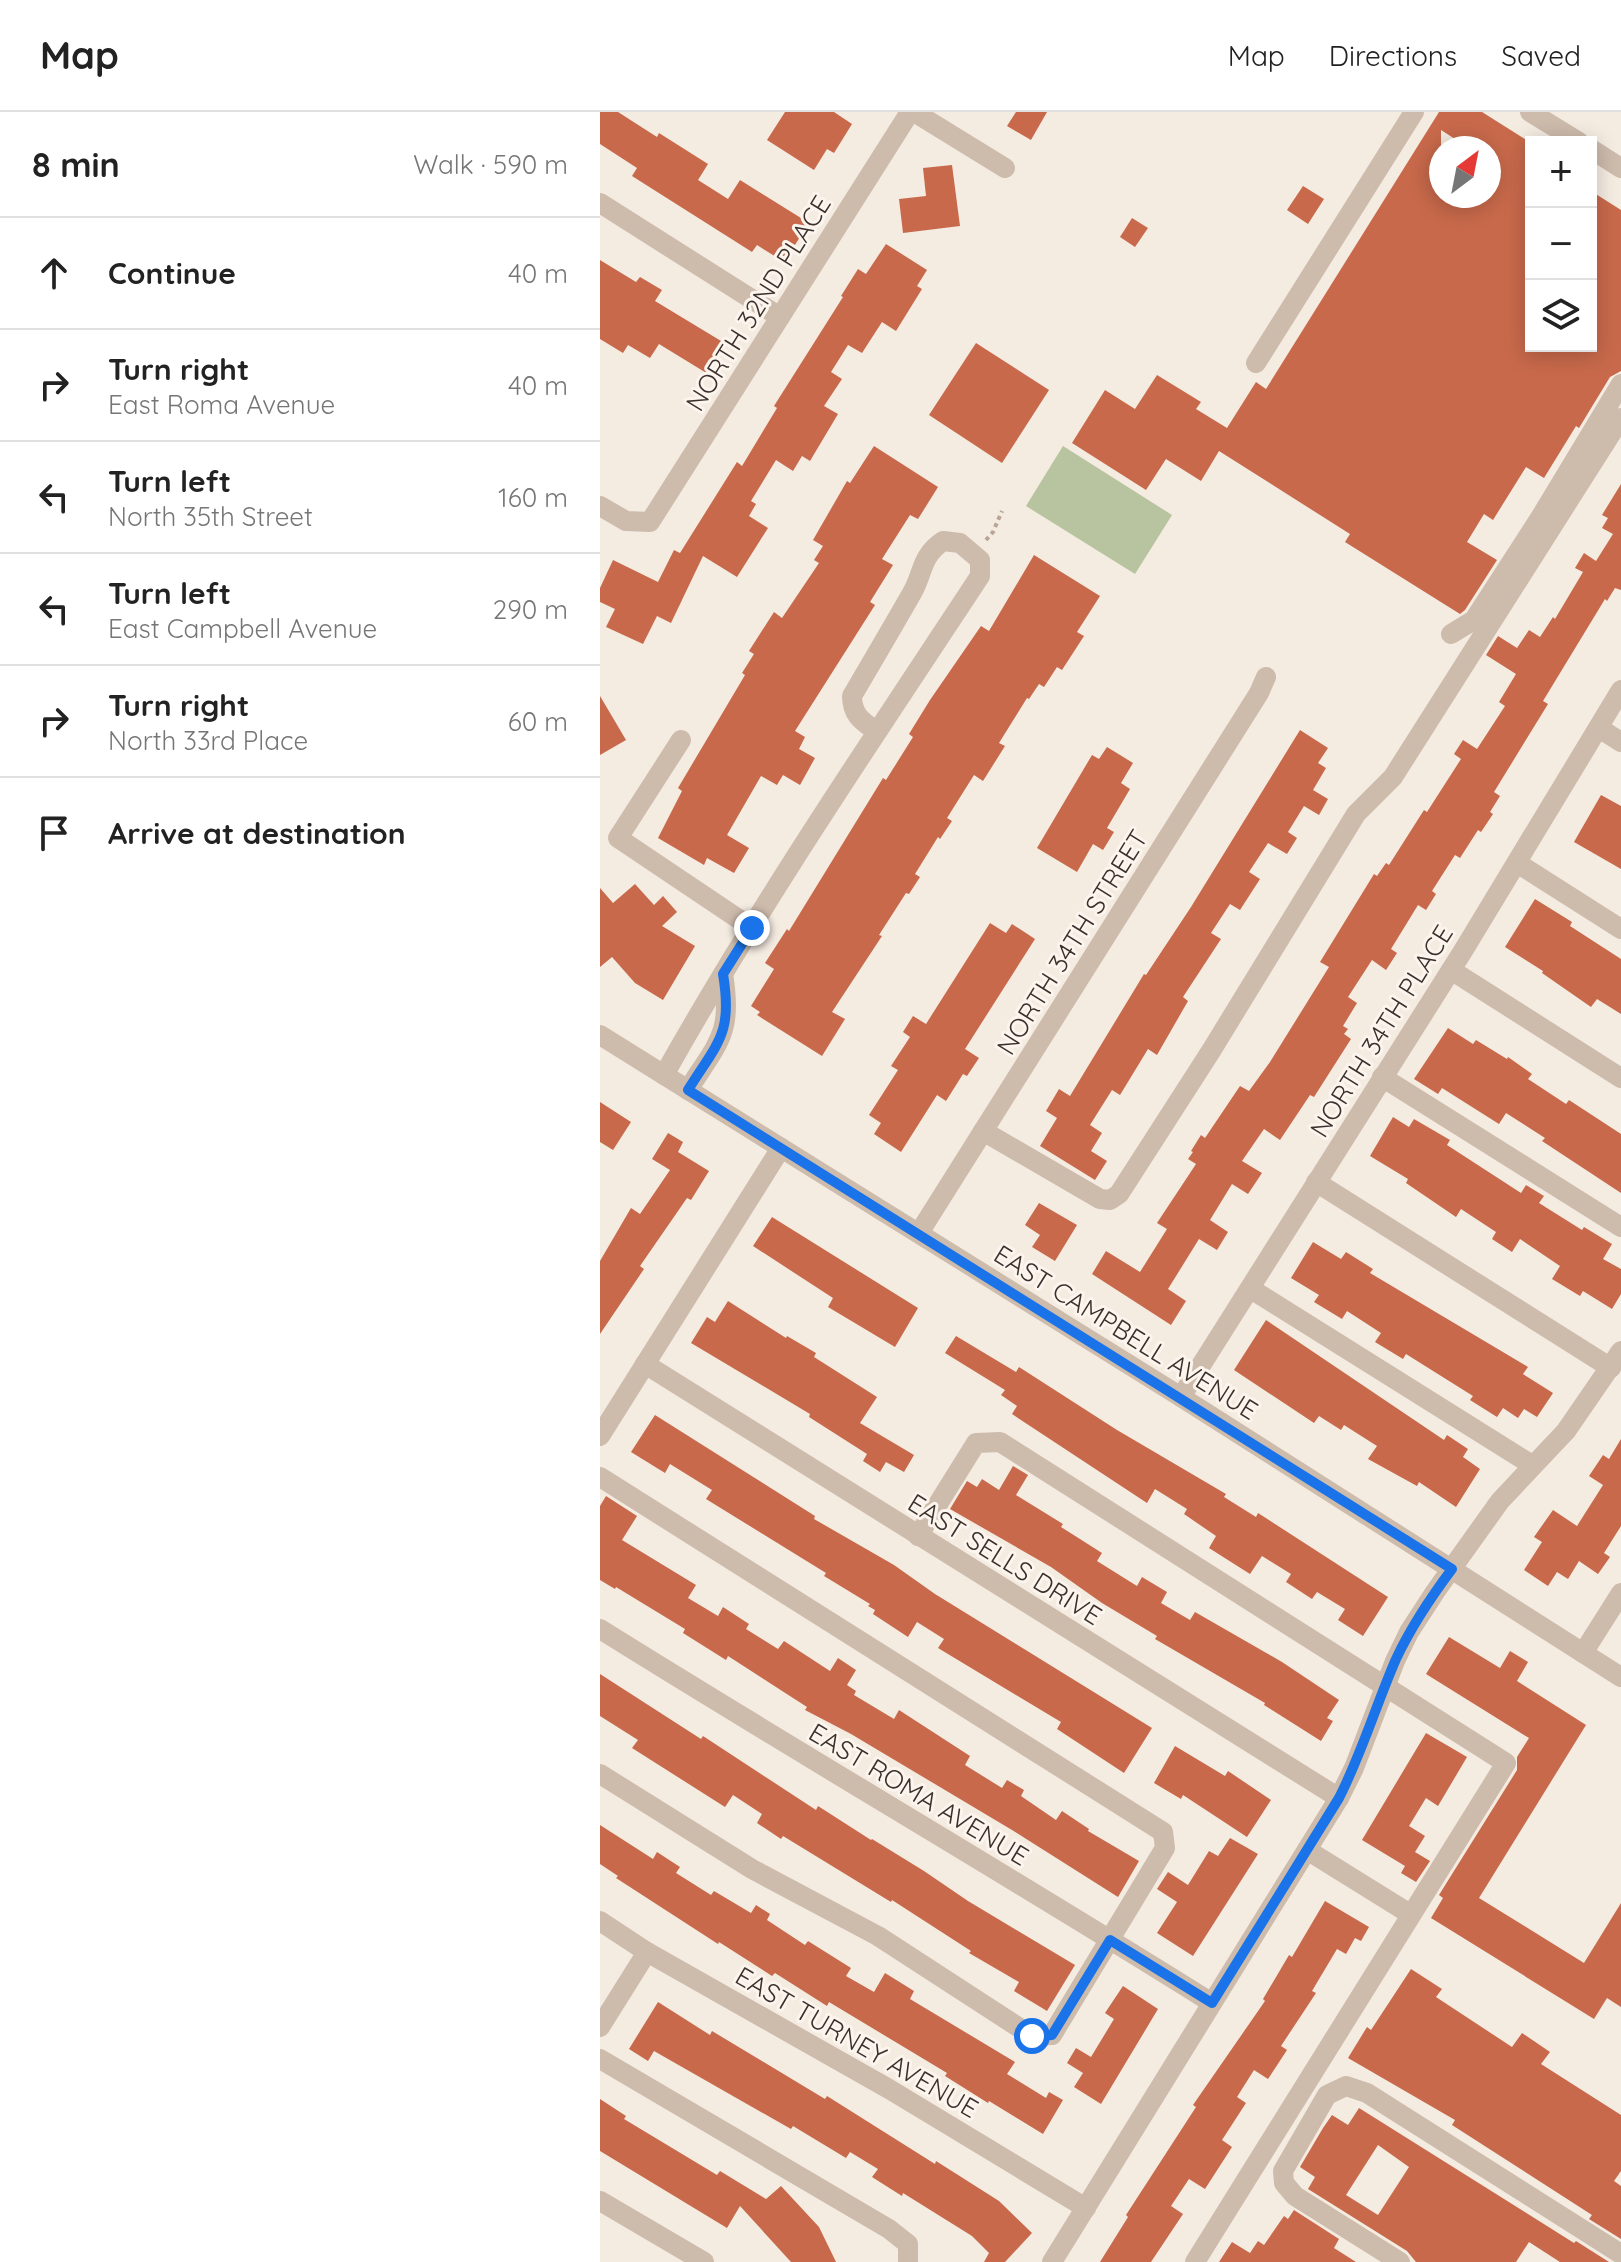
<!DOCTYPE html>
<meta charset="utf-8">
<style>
:root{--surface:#fff;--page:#f2f2f2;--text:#222;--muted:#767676;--line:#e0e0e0}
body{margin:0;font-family:Quicksand,sans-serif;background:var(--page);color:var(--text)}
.controls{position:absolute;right:24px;top:24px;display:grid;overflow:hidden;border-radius:0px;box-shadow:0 4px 20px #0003}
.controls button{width:72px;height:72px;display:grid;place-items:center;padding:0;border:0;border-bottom:2px solid var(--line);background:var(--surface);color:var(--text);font:40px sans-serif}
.compass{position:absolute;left:829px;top:24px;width:72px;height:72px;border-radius:50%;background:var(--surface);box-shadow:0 4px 20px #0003;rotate:32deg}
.stop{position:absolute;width:24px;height:24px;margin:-18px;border:6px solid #1a73e8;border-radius:50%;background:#fff}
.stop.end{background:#1a73e8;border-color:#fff;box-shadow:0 2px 8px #0008}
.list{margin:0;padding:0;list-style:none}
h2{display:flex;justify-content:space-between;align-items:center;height:104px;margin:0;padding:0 32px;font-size:34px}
h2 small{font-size:26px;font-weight:400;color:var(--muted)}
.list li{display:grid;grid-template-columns:52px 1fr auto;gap:24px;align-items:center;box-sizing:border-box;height:112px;padding:0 32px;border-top:2px solid var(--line)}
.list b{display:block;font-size:30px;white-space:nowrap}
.list p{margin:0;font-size:26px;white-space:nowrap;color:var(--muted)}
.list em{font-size:26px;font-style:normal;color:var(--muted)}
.icon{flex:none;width:44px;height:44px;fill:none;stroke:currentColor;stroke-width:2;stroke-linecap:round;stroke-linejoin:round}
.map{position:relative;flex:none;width:1021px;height:2150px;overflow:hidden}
header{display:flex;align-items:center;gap:48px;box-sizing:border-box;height:112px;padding:0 40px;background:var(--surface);border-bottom:2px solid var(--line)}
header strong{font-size:38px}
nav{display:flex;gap:44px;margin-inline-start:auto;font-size:28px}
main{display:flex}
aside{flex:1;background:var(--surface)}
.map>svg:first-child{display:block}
</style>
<header>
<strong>Map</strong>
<nav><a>Map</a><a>Directions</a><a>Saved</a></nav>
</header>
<main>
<aside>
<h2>8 min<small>Walk · 590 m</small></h2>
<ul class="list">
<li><svg class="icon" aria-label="ahead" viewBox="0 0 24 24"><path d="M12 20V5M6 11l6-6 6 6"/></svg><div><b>Continue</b></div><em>40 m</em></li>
<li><svg class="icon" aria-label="right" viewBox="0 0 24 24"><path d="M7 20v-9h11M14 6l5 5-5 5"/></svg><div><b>Turn right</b><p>East Roma Avenue</p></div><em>40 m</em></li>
<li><svg class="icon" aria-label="left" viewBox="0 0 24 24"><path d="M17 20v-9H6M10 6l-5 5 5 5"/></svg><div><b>Turn left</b><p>North 35th Street</p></div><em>160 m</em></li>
<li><svg class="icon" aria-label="left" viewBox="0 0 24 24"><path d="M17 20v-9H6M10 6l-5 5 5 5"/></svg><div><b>Turn left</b><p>East Campbell Avenue</p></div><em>290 m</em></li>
<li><svg class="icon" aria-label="right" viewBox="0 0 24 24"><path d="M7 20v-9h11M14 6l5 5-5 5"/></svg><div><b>Turn right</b><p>North 33rd Place</p></div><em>60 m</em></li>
<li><svg class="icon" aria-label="arrive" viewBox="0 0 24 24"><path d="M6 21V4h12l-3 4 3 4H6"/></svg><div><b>Arrive at destination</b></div></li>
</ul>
</aside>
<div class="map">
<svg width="1021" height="2150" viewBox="0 0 1021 2150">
<rect width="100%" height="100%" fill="#f4ebe1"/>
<path fill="#b8c4a0" d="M 463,334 L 572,403 L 535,462 L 426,394 Z"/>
<g fill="#c8694b" fill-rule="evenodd">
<path d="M 0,0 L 18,0 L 57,25 L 59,21 L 108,52 L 98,68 L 128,87 L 140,68 L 209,111 L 184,150 L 157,133 L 152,140 L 32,64 L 37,56 L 0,32 Z"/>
<path d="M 185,0 L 234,0 L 252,12 L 234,41 L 227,37 L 214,58 L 167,28 Z"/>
<path d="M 416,0 L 447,0 L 431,28 L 407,14 Z"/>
<path d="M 839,0 L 882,0 L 931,31 L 931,234 L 991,234 L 991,79 L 1021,98 L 1021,259 L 1010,265 L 979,316 L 976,314 L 944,366 L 926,355 L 893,408 L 884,402 L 867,430 L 897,448 L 865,498 L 860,502 L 745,430 L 750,422 L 619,339 L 601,369 L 566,347 L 546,378 L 472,331 L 505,278 L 535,297 L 557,263 L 601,290 L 596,297 L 627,316 L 656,270 L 666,277 ZM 841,18 L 869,36 L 889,36 L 889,84 L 841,84 Z"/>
<path d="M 352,53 L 360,114 L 303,121 L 299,87 L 326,84 L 323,56 Z"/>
<path d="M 703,74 L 724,87 L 708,112 L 687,98 Z"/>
<path d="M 532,106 L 548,116 L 535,135 L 520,125 Z"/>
<path d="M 286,132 L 327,158 L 317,174 L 322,177 L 296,219 L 282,210 L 262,241 L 248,233 L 231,260 L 242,267 L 224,294 L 238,302 L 210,349 L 202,344 L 193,359 L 176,348 L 151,389 L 156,392 L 149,404 L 168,416 L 137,465 L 103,444 L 71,511 L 57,504 L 43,532 L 6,515 L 15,497 L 0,490 L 0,476 L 13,448 L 58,470 L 74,438 L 80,441 L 137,350 L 142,354 L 177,296 L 174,294 L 243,185 L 241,184 L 258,157 L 266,162 Z"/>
<path d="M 0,148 L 36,170 L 40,165 L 62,178 L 55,189 L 126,232 L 108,262 L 59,232 L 50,246 L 28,233 L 23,241 L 0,227 Z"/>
<path d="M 376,231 L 449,278 L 402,351 L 329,303 Z"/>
<path d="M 274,334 L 338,375 L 318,407 L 310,403 L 282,447 L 293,453 L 270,490 L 275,493 L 195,619 L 205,625 L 199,637 L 215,646 L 200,673 L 183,663 L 177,673 L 161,664 L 127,723 L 149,736 L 134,761 L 107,746 L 104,753 L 58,726 L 82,679 L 78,676 L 145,563 L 142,561 L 154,542 L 149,539 L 174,500 L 182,506 L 219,451 L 214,448 L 223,434 L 213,428 L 247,369 L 250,371 Z"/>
<path d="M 1021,372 L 1021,478 L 1015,476 L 1007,489 L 1005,487 L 943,589 L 948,592 L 894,680 L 900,684 L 890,700 L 893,702 L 881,720 L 878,718 L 860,746 L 855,743 L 832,779 L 836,782 L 826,798 L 818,793 L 791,837 L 797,841 L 786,858 L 772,848 L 748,885 L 757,891 L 743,914 L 748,917 L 744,922 L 751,927 L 714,985 L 710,983 L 680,1028 L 664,1017 L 642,1049 L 662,1061 L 648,1082 L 632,1072 L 610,1108 L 628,1120 L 617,1138 L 599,1127 L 568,1177 L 586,1189 L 571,1213 L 492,1162 L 506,1139 L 540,1160 L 567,1117 L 557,1111 L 596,1052 L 588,1047 L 593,1040 L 591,1039 L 601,1023 L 605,1026 L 640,974 L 649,979 L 670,950 L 729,855 L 720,850 L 774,762 L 777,764 L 786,751 L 789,753 L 824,698 L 827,700 L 861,647 L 854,642 L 863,628 L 877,637 L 905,594 L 899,590 L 916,562 L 886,543 L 898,524 L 917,536 L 929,518 L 940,525 L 953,505 L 955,507 L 983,460 L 975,456 L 984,441 L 996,449 L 1013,422 L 1002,416 L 1008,406 L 1002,403 Z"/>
<path d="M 434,443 L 500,484 L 477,520 L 484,524 L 462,558 L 457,555 L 444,575 L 439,572 L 429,587 L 427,586 L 399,631 L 405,634 L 383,669 L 374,663 L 347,706 L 352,709 L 340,727 L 338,725 L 315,762 L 320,765 L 309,782 L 306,781 L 279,823 L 282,824 L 232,900 L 245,907 L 222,944 L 157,903 L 160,900 L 151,894 L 174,857 L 165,851 L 187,817 L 189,819 L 283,666 L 286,668 L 313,625 L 309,622 L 330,588 L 381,514 L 389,519 Z"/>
<path d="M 0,584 L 26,628 L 0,643 Z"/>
<path d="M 700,618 L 728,636 L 718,651 L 726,656 L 713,678 L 728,687 L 719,703 L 704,694 L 688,720 L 697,726 L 687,742 L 668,731 L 649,760 L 660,767 L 640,798 L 630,792 L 611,821 L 621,827 L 583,885 L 588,889 L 557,943 L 548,937 L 520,983 L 512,978 L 490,1013 L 502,1021 L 491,1039 L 507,1049 L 495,1068 L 440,1034 L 457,1006 L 446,999 L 459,977 L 470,984 L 544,862 L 546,863 L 591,795 Z"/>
<path d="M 507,635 L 533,651 L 521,671 L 530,677 L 507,716 L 514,720 L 503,738 L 493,732 L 477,760 L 437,736 L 492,643 L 499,647 Z"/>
<path d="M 1001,683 L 1021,694 L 1021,757 L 974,730 Z"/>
<path d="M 35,772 L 54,793 L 63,784 L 77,800 L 62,814 L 95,834 L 63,888 L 35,871 L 12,845 L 0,855 L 0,776 L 13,791 Z"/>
<path d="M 935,787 L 972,810 L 970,814 L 1021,847 L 1021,902 L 997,887 L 991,895 L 942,861 L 943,859 L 905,835 Z"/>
<path d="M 390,811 L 406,821 L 412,812 L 435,827 L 365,937 L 379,946 L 367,964 L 363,962 L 346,989 L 337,983 L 301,1040 L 274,1022 L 281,1011 L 269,1003 L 298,958 L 291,954 L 310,925 L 303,920 L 313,904 L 326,912 Z"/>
<path d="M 848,916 L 873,932 L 876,928 L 907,947 L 908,945 L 932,962 L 928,967 L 966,992 L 969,988 L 1021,1022 L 1021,1081 L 942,1029 L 945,1026 L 906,1001 L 899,1012 L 842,976 L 838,982 L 814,967 Z"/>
<path d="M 0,990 L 31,1010 L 13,1038 L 0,1030 Z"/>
<path d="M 793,1005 L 809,1015 L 814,1007 L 850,1028 L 847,1033 L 921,1081 L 926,1073 L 944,1084 L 939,1091 L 982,1118 L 984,1115 L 1012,1132 L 1003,1147 L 1021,1157 L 1021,1182 L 1012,1197 L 983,1179 L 980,1184 L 952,1167 L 960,1154 L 920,1127 L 912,1140 L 892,1127 L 896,1120 L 861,1097 L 856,1105 L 806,1071 L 808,1067 L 770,1044 Z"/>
<path d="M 68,1021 L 83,1030 L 78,1040 L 109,1059 L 91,1088 L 87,1086 L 40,1154 L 44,1157 L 0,1222 L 0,1149 L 31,1096 L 40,1102 L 70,1058 L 52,1047 Z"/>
<path d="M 439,1091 L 477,1113 L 455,1149 L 432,1135 L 440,1123 L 425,1113 Z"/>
<path d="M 172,1105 L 318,1196 L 295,1235 L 228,1195 L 233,1186 L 153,1134 Z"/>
<path d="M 713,1130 L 741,1147 L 746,1140 L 773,1157 L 770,1161 L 928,1255 L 923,1262 L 953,1281 L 937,1305 L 924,1297 L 918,1306 L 903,1296 L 897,1305 L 870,1288 L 873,1284 L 806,1242 L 803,1247 L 775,1230 L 781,1221 L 747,1199 L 742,1207 L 714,1190 L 719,1183 L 691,1166 Z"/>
<path d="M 128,1189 L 186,1226 L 187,1224 L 216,1241 L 214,1245 L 277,1285 L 260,1311 L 314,1343 L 304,1360 L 286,1350 L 280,1360 L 263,1349 L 267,1342 L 209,1305 L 210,1302 L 91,1231 L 107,1205 L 115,1210 Z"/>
<path d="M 666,1208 L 844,1328 L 847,1323 L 868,1337 L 863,1345 L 880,1357 L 856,1395 L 819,1370 L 817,1374 L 768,1347 L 777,1334 L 744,1313 L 741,1318 L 719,1304 L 714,1311 L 634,1258 Z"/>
<path d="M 356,1224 L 416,1260 L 419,1255 L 517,1318 L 626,1382 L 624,1385 L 656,1405 L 658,1401 L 788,1485 L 763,1524 L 738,1508 L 745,1497 L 717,1480 L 712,1487 L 686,1470 L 691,1462 L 662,1444 L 650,1462 L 609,1436 L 616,1424 L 584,1402 L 587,1397 L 555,1377 L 547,1391 L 412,1302 L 417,1294 L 401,1283 L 405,1278 L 345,1241 Z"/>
<path d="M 55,1303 L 215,1404 L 214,1407 L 294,1453 L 335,1482 L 552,1616 L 524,1661 L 457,1617 L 461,1610 L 338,1536 L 344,1527 L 317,1510 L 308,1525 L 273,1502 L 275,1498 L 268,1494 L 270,1492 L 224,1464 L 226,1461 L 106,1387 L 112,1378 L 70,1352 L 65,1361 L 31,1340 Z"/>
<path d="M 1021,1327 L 1021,1414 L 1004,1441 L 1010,1445 L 998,1462 L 979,1449 L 968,1467 L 957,1460 L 948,1474 L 924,1458 L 942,1430 L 934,1425 L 953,1398 L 977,1414 L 1003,1373 L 989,1364 L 1003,1343 L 1009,1347 Z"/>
<path d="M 413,1354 L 428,1363 L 416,1383 L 463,1412 L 461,1415 L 502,1441 L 497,1449 L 537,1474 L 542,1465 L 567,1480 L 561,1491 L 590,1508 L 595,1500 L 682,1550 L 739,1588 L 727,1606 L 733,1609 L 721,1629 L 664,1593 L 665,1591 L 555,1527 L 557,1524 L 502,1491 L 451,1455 L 350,1397 L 367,1369 L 377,1375 L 382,1367 L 399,1378 Z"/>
<path d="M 6,1384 L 37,1404 L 22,1428 L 96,1473 L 88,1486 L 118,1504 L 123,1495 L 149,1512 L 146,1517 L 178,1537 L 184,1529 L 230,1559 L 238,1546 L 256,1558 L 247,1573 L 256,1579 L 254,1583 L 294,1607 L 299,1598 L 370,1644 L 365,1653 L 402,1676 L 407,1668 L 424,1678 L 421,1684 L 456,1708 L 462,1699 L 489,1717 L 488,1719 L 539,1749 L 518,1785 L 412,1718 L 251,1622 L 205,1598 L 207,1595 L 128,1544 L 126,1548 L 83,1521 L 85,1517 L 16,1475 L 15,1477 L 0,1468 L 0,1394 Z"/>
<path d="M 849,1525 L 900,1556 L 910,1539 L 928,1550 L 917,1569 L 986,1613 L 879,1786 L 984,1851 L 1021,1791 L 1021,1895 L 1007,1886 L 994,1907 L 831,1806 L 843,1786 L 839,1783 L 917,1658 L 917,1645 L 929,1626 L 826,1562 Z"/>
<path d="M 0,1562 L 101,1627 L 103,1624 L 216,1698 L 218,1694 L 271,1728 L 272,1727 L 324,1759 L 368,1789 L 475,1853 L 447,1899 L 414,1879 L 419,1870 L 369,1841 L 371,1839 L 292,1788 L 291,1790 L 183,1724 L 181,1727 L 157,1711 L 162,1702 L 133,1683 L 125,1695 L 32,1636 L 38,1628 L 0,1604 Z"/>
<path d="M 826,1621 L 867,1645 L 838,1694 L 826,1686 L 809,1714 L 825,1724 L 815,1740 L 830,1749 L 816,1770 L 801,1761 L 805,1754 L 762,1728 Z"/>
<path d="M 575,1634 L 625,1664 L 628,1659 L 671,1688 L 647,1725 L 583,1683 L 581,1687 L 554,1671 Z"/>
<path d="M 0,1713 L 53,1747 L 57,1740 L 80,1755 L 76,1761 L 111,1783 L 114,1779 L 151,1801 L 156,1793 L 170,1802 L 167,1808 L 205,1833 L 208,1829 L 251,1856 L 246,1864 L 274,1880 L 285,1861 L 314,1879 L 310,1887 L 415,1950 L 407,1962 L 446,1986 L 449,1980 L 463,1988 L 443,2022 L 389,1989 L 388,1991 L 345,1964 L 347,1961 L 229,1890 L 227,1894 L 175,1861 L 172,1864 L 119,1830 L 118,1832 L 16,1766 L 18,1764 L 0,1752 Z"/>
<path d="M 630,1726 L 658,1742 L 593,1844 L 557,1821 L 577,1790 L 557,1777 L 568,1760 L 588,1773 L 609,1739 L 618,1744 Z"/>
<path d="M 725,1789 L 769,1815 L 761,1829 L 755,1826 L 746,1842 L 737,1837 L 712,1879 L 716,1881 L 681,1934 L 687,1938 L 668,1967 L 654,1958 L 637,1985 L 646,1991 L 622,2028 L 632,2035 L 605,2077 L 589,2067 L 571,2094 L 583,2102 L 551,2150 L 500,2150 L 528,2105 L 526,2103 L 596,1995 L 593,1993 L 665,1889 L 663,1887 L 689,1843 L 692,1845 Z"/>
<path d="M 811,1857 L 842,1877 L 836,1885 L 912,1935 L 922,1921 L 950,1940 L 941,1952 L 1021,2003 L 1021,2059 L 1014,2069 L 1021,2074 L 1021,2127 L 989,2107 L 992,2103 L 852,2013 L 855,2008 L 748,1946 L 767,1915 L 771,1918 Z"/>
<path d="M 523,1874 L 558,1897 L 501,1992 L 474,1975 L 483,1961 L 467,1951 L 476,1936 L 491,1945 L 514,1907 L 505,1901 Z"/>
<path d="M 58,1890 L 110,1923 L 112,1919 L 225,1987 L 227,1984 L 335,2052 L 336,2049 L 399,2089 L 432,2121 L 405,2150 L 384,2150 L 389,2141 L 372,2124 L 303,2081 L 302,2084 L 272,2065 L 278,2057 L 250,2040 L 246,2046 L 193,2014 L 191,2017 L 54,1939 L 48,1949 L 29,1937 Z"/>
<path d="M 0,1987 L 26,2004 L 24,2007 L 117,2063 L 120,2059 L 166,2087 L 181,2074 L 219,2115 L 236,2150 L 191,2150 L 140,2094 L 127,2116 L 0,2039 Z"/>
<path d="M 759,1996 L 974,2131 L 976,2129 L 1009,2150 L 960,2150 L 929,2130 L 916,2150 L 816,2150 L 807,2139 L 708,2077 L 715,2065 L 700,2055 L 723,2016 L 732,2003 L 748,2013 ZM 778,2033 L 809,2055 L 778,2103 L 746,2083 Z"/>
<path d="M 694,2098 L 739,2127 L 734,2136 L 756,2150 L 619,2150 L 632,2130 L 650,2141 L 658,2129 L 664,2133 L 684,2104 L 688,2107 Z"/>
</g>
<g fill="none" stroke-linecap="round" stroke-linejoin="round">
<path stroke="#b9a596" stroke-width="4" stroke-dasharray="4 4" stroke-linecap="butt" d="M 386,428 L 393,420 L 402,399"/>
<g stroke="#cdbbac" stroke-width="20">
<path d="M 314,0 L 405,56"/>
<path d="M 930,0 L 979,30"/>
<path d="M 991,37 L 1021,56"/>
<path d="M 0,91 L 180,205"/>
<path d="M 656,251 L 814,0"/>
<path d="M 0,394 L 26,409 L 50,410 L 310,0"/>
<path d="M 851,522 L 874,508 L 940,406 L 1021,272"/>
<path d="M 999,616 L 1021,630"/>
<path d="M 81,628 L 18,726 L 152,816"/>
<path d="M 917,751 L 1021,817"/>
<path d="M 851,858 L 1021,966"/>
<path d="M 0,923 L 581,1285 L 1021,1565"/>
<path d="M 64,963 C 160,792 272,628 380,464 L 380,448 L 360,431 L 343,429 C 320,445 324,460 312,481 C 292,516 272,550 252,584 C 252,603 262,609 276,619"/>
<path d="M 782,965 L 1021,1115"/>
<path d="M 88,978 C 118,930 133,922 123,862"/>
<path d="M 383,1019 L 500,1087 L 510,1088 L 519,1082 L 611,939 L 756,702 L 793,665 L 1021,306"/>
<path d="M 716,1070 L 1011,1256"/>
<path d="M 319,1121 L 659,581 L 666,565"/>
<path d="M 651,1177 L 932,1353"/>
<path d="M 45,1252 L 739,1686"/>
<path d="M 581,1285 L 863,839 L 1021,578"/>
<path d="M 0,1324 L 181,1036"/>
<path d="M 0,1365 L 563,1720 L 565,1736 L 452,1923 L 432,1924 L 278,1824 L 152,1757 L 0,1662"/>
<path d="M 318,1424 L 376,1331 L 400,1330 L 906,1651 L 595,2150"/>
<path d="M 0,1517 C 203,1644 410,1764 612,1891"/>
<path d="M 983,1541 L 1021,1481"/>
<path d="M 707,1738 L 810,1802"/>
<path d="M 0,1809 L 47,1840 L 289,1977 L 486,2096"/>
<path d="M 0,1915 L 47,1840"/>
<path d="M 0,1947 L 289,2117 L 308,2132 L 308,2150"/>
<path d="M 0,2089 L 104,2150"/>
<path d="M 452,2150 L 739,1686 L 754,1656 L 795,1549 L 809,1520 L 835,1480 L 900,1389 L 966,1319 L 1021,1239"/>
<path d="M 800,2150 L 695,2084 L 684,2071 L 683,2059 L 727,1983 L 746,1974 L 767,1981 L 1021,2142"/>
</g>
</g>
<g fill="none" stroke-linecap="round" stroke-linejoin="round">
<path stroke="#1a73e8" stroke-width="10" d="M 152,816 L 123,862 C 133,922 118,930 88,978 L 852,1457 C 831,1485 811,1515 796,1547 C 776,1593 762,1641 739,1686 L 612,1891 L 510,1828 L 452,1923 L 432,1924"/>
</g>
<g text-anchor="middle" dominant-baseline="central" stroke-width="6" stroke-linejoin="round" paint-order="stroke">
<g font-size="26" fill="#3b302b" stroke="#fbf5ee">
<text transform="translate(158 191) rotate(-58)">NORTH 32ND PLACE</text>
<text transform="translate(472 830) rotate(-58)">NORTH 34TH STREET</text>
<text transform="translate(781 919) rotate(-58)">NORTH 34TH PLACE</text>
<text transform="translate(526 1220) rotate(32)">EAST CAMPBELL AVENUE</text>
<text transform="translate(405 1447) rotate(32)">EAST SELLS DRIVE</text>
<text transform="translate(319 1682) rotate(31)">EAST ROMA AVENUE</text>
<text transform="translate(257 1930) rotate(30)">EAST TURNEY AVENUE</text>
</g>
</g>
</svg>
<div class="controls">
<button>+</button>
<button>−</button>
<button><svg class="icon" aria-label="layers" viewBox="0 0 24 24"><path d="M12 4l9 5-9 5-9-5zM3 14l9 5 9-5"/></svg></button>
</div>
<svg class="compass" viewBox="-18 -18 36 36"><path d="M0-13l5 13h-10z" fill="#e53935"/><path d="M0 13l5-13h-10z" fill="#767676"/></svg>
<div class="stop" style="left:432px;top:1924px"></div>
<div class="stop end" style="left:152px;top:816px"></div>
</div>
</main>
